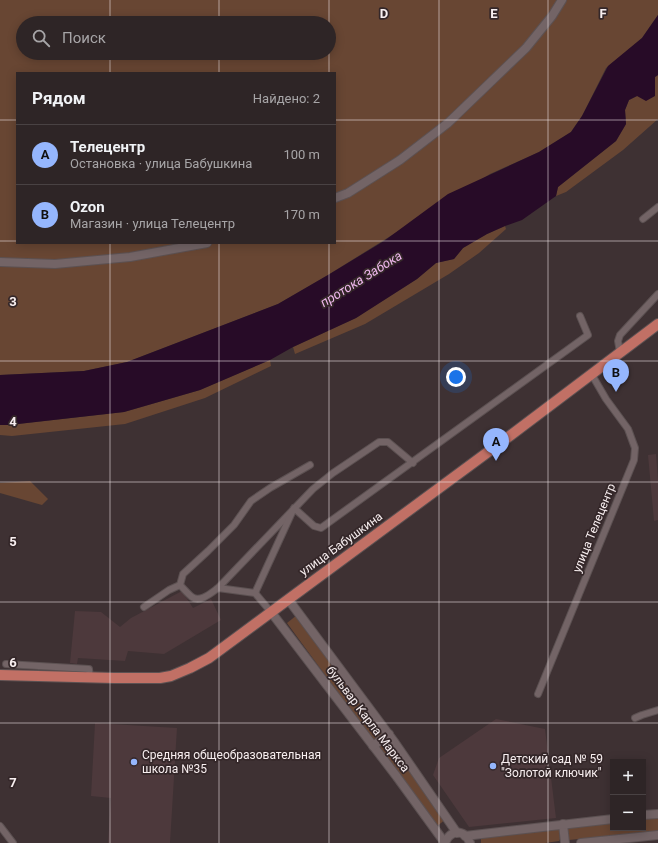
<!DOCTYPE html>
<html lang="ru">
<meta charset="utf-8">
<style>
:root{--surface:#2e2526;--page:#362d2e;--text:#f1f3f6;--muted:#a7a5a7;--line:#494243;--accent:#95b6fd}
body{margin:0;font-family:Roboto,sans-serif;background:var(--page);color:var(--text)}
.controls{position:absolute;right:12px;bottom:12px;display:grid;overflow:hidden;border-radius:0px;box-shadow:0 2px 10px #0003}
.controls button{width:36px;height:36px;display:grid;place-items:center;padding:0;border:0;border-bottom:1px solid var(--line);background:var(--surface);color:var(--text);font:20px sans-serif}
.you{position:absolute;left:456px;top:377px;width:14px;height:14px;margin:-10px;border:3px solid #fff;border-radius:50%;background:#1a73e8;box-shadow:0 0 0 6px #1a73e833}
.badge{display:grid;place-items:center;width:26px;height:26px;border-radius:50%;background:var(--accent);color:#111;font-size:13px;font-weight:700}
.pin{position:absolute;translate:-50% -33px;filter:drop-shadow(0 1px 2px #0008)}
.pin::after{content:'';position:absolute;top:21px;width:14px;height:12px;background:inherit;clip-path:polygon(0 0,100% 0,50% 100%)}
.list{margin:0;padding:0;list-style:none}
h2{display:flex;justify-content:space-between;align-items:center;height:52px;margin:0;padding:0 16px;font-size:17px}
h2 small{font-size:13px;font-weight:400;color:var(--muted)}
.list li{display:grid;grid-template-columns:26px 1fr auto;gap:12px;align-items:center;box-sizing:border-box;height:60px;padding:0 16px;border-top:1px solid var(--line)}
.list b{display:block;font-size:15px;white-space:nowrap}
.list p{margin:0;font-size:13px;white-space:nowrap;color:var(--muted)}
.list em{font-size:13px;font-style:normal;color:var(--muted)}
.icon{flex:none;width:22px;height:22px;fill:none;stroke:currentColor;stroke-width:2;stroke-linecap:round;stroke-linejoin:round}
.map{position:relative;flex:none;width:658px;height:843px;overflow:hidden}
.search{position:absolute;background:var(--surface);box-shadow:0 2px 10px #0003;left:16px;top:16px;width:320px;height:44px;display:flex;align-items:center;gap:10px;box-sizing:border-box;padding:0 14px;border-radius:22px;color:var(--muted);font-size:15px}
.panel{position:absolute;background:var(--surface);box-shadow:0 2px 10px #0003;left:16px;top:72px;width:320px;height:172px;border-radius:0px}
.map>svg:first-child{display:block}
</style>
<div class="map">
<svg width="658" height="843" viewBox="0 0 658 843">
<rect width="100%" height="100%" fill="#3e3133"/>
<g fill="#4d393c">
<path d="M 656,454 L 658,480 L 658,520 L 654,521 L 648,455 Z"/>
<path d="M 182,591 L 193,608 L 211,599 L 221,620 L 164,654 L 128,651 L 125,661 L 78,658 L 77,664 L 70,663 L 75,611 L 101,612 L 120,627 L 131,618 Z"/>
<path d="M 496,719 L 545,729 L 556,818 L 469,827 L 433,775 L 439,758 Z"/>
<path d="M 95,723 L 177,728 L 170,843 L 108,843 L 111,798 L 91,796 Z"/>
</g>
<g fill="#684633" fill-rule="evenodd">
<path d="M 0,0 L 658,0 L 658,15 L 642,38 L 606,68 L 582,116 L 571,132 L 539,152 L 490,174 L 328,275 L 278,304 L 127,362 L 84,371 L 0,375 ZM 23,23 L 329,23 L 329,53 L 23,53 ZM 17,73 L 335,73 L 335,243 L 17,243 Z"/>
<path d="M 658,75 L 658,119 L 623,150 L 566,192 L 556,196 L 558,187 L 616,141 L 626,124 L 625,110 L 629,100 L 637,96 L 655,77 Z"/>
<path d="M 505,226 L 506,229 L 479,253 L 449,274 L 365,324 L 295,354 L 293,347 L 356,318 L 417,279 L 436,263 L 454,259 L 463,248 L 487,234 Z"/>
<path d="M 270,360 L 271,366 L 205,398 L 125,424 L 12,436 L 0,435 L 0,425 L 9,425 L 124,412 L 200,390 Z"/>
<path d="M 30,481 L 48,499 L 42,505 L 0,493 L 0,483 Z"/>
<path d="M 297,615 L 383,733 L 375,740 L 372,739 L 287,623 Z"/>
<path d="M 388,740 L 446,819 L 436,827 L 378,748 L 379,745 Z"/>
<path d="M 658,817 L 658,831 L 569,840 L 568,840 L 567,828 L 613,822 L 613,828 L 643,828 L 643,819 Z"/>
<path d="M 559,829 L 560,839 L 559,841 L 545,843 L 481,843 L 481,837 Z"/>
</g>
<path fill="#270b27" d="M 658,15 L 658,75 L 655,77 L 655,96 L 646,101 L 637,96 L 629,100 L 625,110 L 626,124 L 616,141 L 558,187 L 556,196 L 522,220 L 505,226 L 487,234 L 463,248 L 454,259 L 436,263 L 417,279 L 356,318 L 293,347 L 270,360 L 200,390 L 124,412 L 9,425 L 0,425 L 0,375 L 84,371 L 127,362 L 278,304 L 328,275 L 384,241 L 448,194 L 539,152 L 571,132 L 582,116 L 608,66 L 642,38 Z"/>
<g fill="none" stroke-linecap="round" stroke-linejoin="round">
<g stroke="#5c5152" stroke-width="8">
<g id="minor">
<path d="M 643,219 L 658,207"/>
<path d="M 620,352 L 618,341 L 620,335 L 658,294"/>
<path d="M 218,588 L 313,489 L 333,473 L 379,442 L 388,442 L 413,463"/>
<path d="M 255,593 L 294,508 L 314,526 L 321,528 L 588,335 L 580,316"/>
<path d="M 144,607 L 169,590 L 180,585"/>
<path d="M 271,612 L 255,593 L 218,588 C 211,593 200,603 192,597 C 188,594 184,589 180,585 L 183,574 L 208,551 L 234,525 L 251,501 L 270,488 L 310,465"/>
<path d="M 6,664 L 89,669 L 90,678"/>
<path d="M 538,694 L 634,460 L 635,448 L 628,429 L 606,399 L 592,375"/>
<path d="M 635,718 L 642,715 L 658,710"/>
<path d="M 0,826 L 13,843"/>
</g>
</g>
<g stroke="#5c5152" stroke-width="10">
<g id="tertiary">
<path d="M 335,198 L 348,193 L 400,160 L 448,123 L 526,48 L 552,16 L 562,0"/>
<path d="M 0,262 L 55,264 L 130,257 L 207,243"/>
<path d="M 288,599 L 395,743 L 457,833"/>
<path d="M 271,612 L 397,777 L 445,843"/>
<path d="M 373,746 L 389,734"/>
<path d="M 643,815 L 658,814"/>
<path d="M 563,824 L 565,843"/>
<path d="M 465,836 L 613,819"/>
<path d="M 445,843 C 450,829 465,829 470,843"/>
<path d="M 581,843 L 658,835"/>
</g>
</g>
<g stroke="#5c5152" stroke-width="12">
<path id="primary" d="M 0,675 L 114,678 L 160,678 L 171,676 L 190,668 L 209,658 L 515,432 L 658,324"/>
</g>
<use href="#minor" stroke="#736466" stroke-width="6"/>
<use href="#tertiary" stroke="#736466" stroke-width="8"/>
<use href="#primary" stroke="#c17065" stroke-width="10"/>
</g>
<path fill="none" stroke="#f8eff0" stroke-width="1" stroke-opacity="0.55" d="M 110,0 L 110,23M 219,0 L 219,23M 329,0 L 329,23M 439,0 L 439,843M 548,0 L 548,843M 329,23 L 329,53M 110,53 L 110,73M 219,53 L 219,73M 329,53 L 329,73M 0,120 L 17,120M 335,120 L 658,120M 0,241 L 17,241M 335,241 L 658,241M 110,243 L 110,843M 219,243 L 219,843M 329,243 L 329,843M 0,361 L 658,361M 0,482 L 658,482M 0,602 L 658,602M 0,723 L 658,723"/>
<g fill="#95b6fd" stroke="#342729" stroke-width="1.5">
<circle cx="134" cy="762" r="4"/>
<circle cx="493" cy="766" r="4"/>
</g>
<g text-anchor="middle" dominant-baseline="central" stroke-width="3.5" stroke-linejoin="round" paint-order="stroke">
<g font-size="12" fill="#f8eff0" stroke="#342729">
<text transform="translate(594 528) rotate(-68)">улица Телецентр</text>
<text transform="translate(341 544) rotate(-36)">улица Бабушкина</text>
<text transform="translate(368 719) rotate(53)">бульвар Карла Маркса</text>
</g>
<g font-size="12" fill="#f8eff0" stroke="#342729" text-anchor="start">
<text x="142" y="755">Средняя общеобразовательная<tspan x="142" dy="14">школа №35</tspan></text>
<text x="501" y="759">Детский сад № 59<tspan x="501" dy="14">"Золотой ключик"</tspan></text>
</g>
<g font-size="13" font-style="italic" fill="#f0b8ee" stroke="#342729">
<text transform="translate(361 279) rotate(-32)">протока Забока</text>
</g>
</g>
<g font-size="13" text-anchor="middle" font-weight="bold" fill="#f8eff0" stroke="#342729" stroke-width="3.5" stroke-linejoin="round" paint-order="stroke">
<text x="384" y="18">D</text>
<text x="494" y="18">E</text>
<text x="603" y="18">F</text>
<text x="13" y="306">3</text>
<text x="13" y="426">4</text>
<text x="13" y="546">5</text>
<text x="13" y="667">6</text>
<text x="13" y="787">7</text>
</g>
</svg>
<div class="controls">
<button>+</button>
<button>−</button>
</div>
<div class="you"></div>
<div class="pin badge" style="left:496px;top:461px">A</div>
<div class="pin badge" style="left:616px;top:392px">B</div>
<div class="search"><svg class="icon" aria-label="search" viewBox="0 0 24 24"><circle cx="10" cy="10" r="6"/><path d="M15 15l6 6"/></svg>Поиск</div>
<section class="panel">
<h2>Рядом<small>Найдено: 2</small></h2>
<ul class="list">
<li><span class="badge">A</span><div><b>Телецентр</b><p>Остановка · улица Бабушкина</p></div><em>100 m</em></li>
<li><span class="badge">B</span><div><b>Ozon</b><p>Магазин · улица Телецентр</p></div><em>170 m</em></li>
</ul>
</section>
</div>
